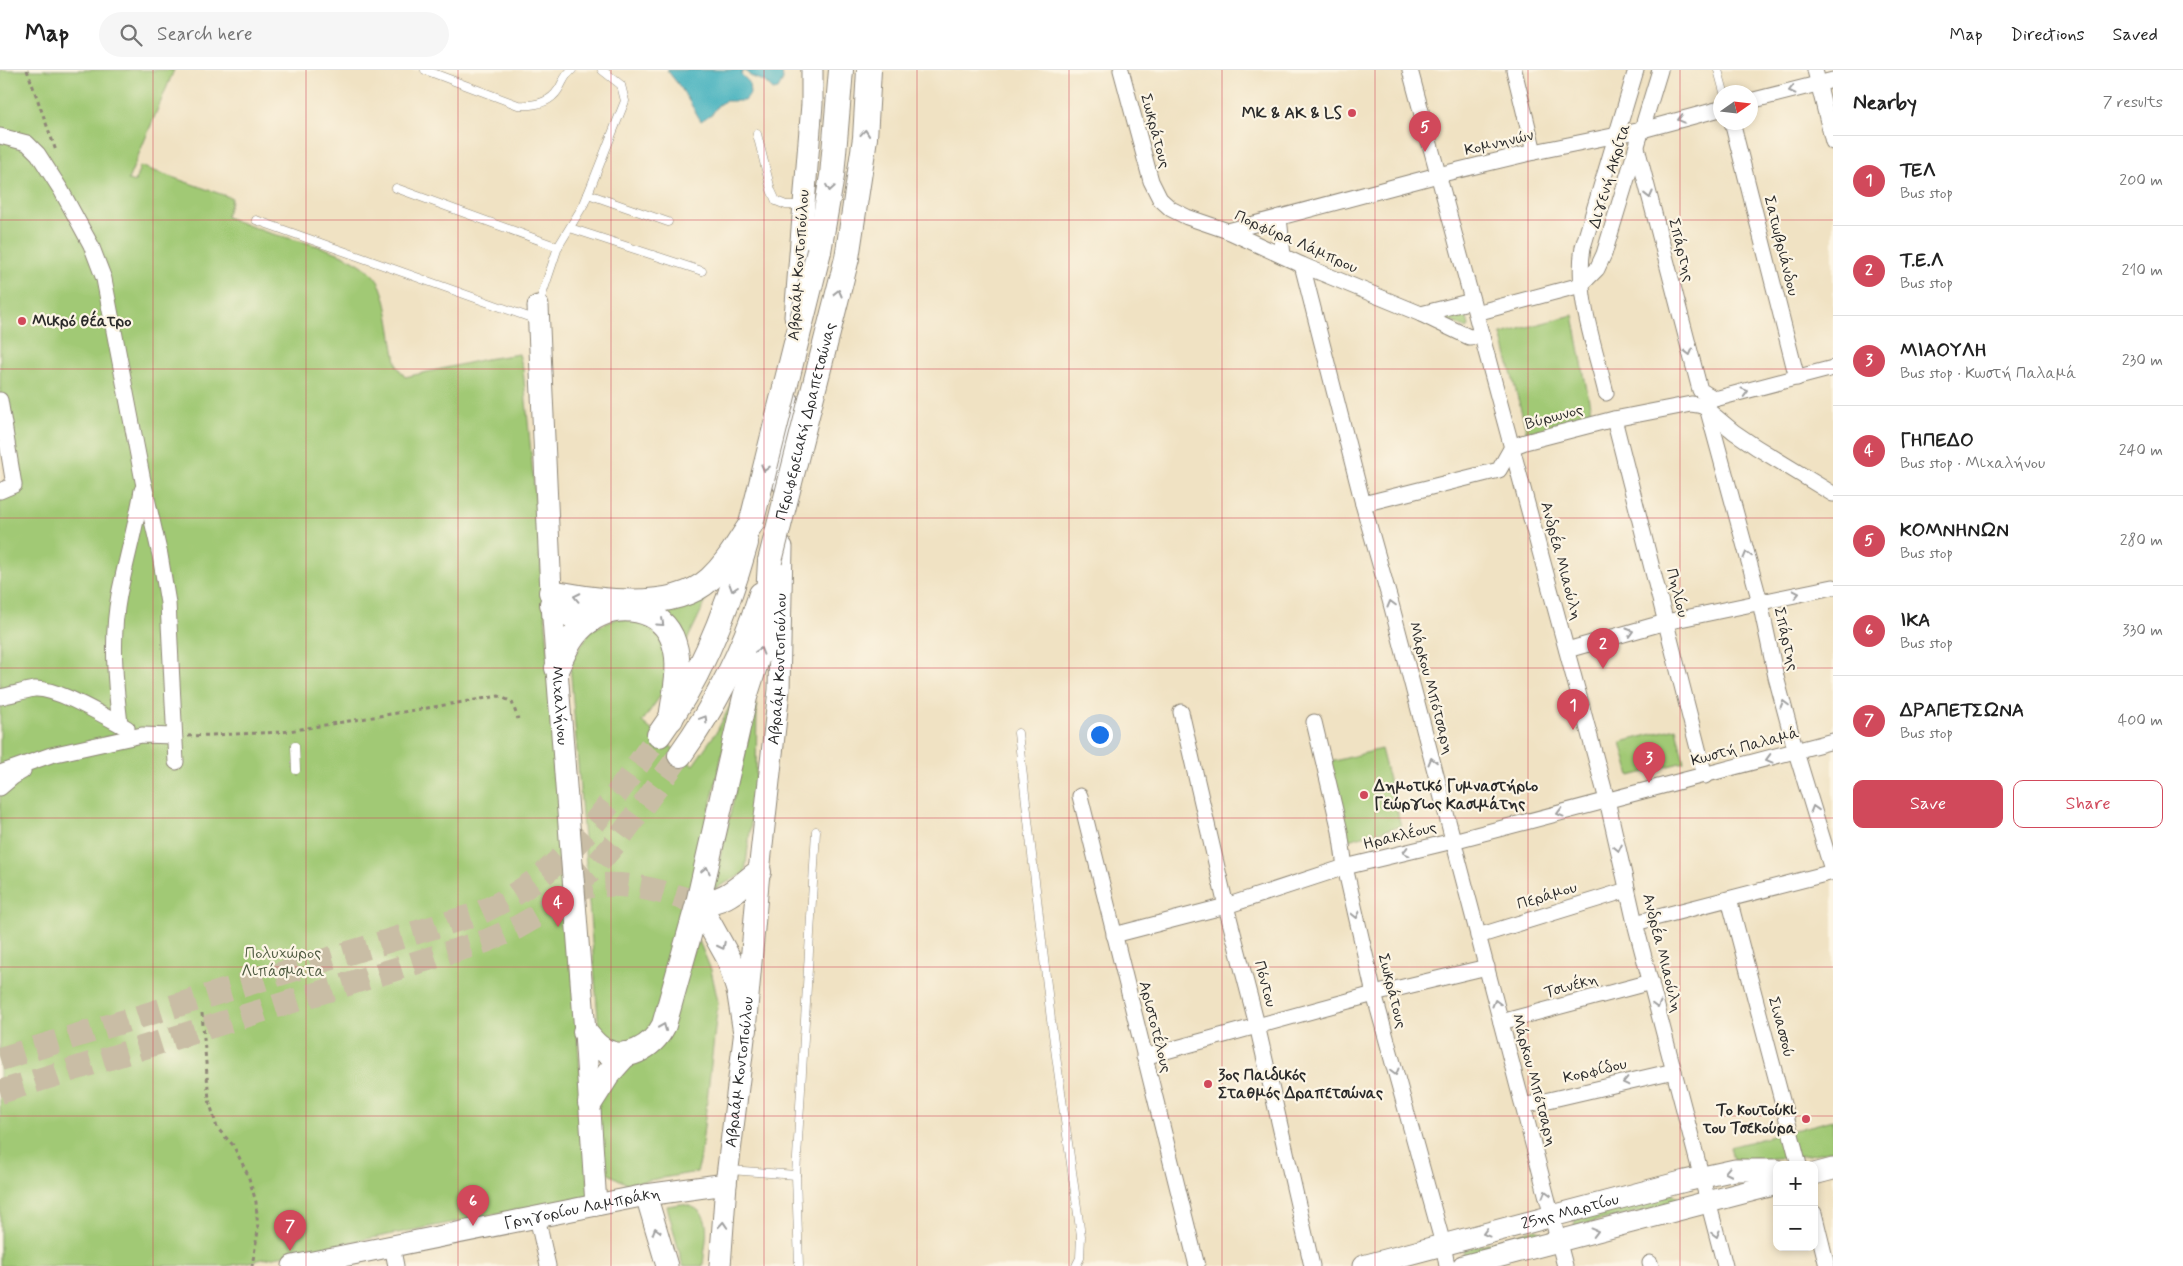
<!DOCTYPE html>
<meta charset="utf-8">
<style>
:root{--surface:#fff;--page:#f6f6f6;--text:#222;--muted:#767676;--line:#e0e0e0;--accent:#d1495b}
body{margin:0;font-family:Mynerve,sans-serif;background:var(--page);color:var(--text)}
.controls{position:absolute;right:15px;bottom:15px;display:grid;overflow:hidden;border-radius:10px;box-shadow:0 2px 8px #0003}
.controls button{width:45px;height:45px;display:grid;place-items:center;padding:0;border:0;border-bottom:1px solid var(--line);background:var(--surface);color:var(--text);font:25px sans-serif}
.compass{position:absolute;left:1713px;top:15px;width:45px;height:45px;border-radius:50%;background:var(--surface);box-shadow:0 2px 8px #0003;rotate:76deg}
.you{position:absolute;left:1099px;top:664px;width:18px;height:18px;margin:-12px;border:4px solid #fff;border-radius:50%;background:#1a73e8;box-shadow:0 0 0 8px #1a73e833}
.badge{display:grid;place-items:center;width:32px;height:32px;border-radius:50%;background:var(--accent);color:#fff;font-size:16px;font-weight:700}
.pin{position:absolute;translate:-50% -41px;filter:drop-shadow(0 1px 2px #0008)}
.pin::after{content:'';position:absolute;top:26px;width:18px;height:15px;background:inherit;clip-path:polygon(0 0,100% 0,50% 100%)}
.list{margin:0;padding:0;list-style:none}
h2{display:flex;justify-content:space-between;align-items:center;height:65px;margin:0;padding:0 20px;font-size:21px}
h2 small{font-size:16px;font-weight:400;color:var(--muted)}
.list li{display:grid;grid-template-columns:32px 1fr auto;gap:15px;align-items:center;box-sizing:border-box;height:90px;padding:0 20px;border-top:1px solid var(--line)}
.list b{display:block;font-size:19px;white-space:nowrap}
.list p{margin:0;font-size:16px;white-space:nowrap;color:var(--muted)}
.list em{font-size:16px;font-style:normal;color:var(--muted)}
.actions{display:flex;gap:10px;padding:15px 20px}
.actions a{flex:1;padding:11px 0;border:1px solid var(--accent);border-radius:10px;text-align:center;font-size:18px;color:var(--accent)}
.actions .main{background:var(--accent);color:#fff}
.icon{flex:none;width:28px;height:28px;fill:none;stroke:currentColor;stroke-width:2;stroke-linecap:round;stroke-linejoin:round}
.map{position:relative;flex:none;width:1833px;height:1196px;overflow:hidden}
header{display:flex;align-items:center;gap:30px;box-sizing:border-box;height:70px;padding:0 25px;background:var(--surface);border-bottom:1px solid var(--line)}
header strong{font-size:24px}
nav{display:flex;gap:28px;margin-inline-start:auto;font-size:18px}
.search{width:350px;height:45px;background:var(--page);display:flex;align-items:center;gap:12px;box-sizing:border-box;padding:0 18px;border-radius:28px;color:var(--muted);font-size:19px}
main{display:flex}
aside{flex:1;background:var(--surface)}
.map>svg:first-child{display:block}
</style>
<header>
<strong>Map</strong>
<div class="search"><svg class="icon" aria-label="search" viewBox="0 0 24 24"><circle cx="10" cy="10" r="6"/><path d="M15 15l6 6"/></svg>Search here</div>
<nav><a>Map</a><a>Directions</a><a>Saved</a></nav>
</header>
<main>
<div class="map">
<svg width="1833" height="1196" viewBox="0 0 1833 1196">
<rect width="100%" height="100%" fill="#fcf5e5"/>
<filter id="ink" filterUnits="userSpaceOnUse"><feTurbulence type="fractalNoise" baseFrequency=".02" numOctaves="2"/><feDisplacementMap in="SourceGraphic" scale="10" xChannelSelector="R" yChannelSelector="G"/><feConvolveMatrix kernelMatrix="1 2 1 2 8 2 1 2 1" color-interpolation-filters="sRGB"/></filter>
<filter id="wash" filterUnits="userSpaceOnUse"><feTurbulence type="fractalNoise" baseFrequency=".0096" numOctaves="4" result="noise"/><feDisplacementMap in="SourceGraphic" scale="20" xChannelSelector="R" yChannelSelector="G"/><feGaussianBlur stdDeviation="1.12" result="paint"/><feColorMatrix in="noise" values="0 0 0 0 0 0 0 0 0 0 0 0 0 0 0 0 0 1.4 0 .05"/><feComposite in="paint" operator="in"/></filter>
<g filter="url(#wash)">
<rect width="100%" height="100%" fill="#f0e2c3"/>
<g fill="#a1c975" stroke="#667a50">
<path d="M 0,0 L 174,0 L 128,110 L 135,112 L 140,96 L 232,128 L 226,147 C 239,152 253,157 266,162 C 299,172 366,182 381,217 C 389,236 392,274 397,296 L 405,307 L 486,289 L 519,284 L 523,299 C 550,574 569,850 589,1126 L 228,1196 L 0,1196 L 0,417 L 10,411 L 0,350 Z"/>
<path d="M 1465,241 L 1469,256 L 1467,259 L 1445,248 Z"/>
<path d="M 1573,245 L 1592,347 L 1527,363 L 1501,264 Z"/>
<path d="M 713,512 L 705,533 L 681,583 L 663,538 Z"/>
<path d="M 618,548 L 645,554 L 665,570 L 668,615 L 642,652 L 693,695 L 717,661 L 736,624 L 664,938 L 652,966 L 620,975 L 604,967 L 599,960 L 570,593 L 591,560 Z"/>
<path d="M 757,632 L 756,710 L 745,803 L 712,820 Z"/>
<path d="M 1676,658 L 1684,692 L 1630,706 L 1621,672 Z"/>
<path d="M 1381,679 L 1401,756 L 1348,770 L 1327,693 Z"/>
<path d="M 699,871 L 711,900 L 718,932 L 700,1092 L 697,1102 L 627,1114 L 600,1099 L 598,1027 L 636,988 Z"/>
<path d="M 1833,1050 L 1833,1080 C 1800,1089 1767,1088 1733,1090 L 1730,1077 Z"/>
<path d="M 1672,1124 L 1679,1129 L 1678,1133 L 1574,1156 L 1575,1150 Z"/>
<path d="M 681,1134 C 717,1139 705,1168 703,1196 L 683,1196 L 667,1136 Z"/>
<path d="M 1536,1159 L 1542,1162 L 1543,1166 L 1463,1186 L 1464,1180 Z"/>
</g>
<g fill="#42b1be" stroke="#366e74">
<path d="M 667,0 L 744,0 L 741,4 L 749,12 L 750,24 L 744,31 L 725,31 L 718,35 L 713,43 L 701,51 L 681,18 Z"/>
<path d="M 745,0 L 782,0 L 783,10 L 778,19 L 773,20 L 765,12 L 750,6 Z"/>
</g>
</g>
<g filter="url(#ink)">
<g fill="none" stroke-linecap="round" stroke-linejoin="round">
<g stroke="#c9bda5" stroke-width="24" stroke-dasharray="24 12" stroke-linecap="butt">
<path d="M 569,821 C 614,807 655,819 698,833"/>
<path d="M 0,989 L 477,844 C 566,805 604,741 659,665"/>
<path d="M 0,1022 L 486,871 L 516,858 L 542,843 L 591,801 L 618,770 L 680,685"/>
</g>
<g stroke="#8e8677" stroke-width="9">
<g id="lane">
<path d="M 425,0 L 518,35 C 533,36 549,34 558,20 C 563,13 564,5 572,0"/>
<path d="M 1718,0 L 1724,22"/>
<path d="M 757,64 L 771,120 L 776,131 L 786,135 L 803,135"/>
<path d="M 396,118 L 558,177"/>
<path d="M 588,124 L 668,152"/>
<path d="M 256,150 L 537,250"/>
<path d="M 570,158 L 702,201"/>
<path d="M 539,234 L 558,177 L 584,134 L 625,31 L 621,15 L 602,0"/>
<path d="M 1018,663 L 1051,950 L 1081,1166 L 1080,1188 L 1076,1196"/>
<path d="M 295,676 L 296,700"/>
<path d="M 730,1100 L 796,1105 L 816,761"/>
<path d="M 796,1105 L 799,1196"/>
</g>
</g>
<g stroke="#8e8677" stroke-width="17">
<g id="street">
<path d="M 1121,0 L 1151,111 L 1160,129 L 1171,139 L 1187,147 L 1228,161 L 1302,195 L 1421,244 L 1469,267 L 1482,266"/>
<path d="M 1410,0 L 1607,730 L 1635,853 L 1725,1196"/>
<path d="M 1514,0 L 1534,82"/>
<path d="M 1815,0 L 1833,72"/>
<path d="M 1750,31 L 1833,10"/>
<path d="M 1732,52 L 1797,308"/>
<path d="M 0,66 L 27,73 L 38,84 L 61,120 L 91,175 L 104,209 L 143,411 L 160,485 L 168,533 L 176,692"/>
<path d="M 1637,78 L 1700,320 L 1715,329 L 1833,298"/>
<path d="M 1279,147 L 1283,186"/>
<path d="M 1228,161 L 1438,105 L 1534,82 L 1642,60 L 1720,39"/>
<path d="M 1302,195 L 1363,434 L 1390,530 L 1565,1196"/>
<path d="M 1476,243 L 1581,215 L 1597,199 L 1604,184 L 1660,0"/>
<path d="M 1421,244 L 1472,231"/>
<path d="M 1606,323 C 1595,277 1575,225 1583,177 L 1636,0"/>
<path d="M 0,330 L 14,415 L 0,421"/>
<path d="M 1708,341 L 1760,532 L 1776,607 L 1796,682 L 1833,803"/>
<path d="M 1614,349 L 1705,706"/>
<path d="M 1363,434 L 1499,400 L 1512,377 L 1525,372 L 1614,349 L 1691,334 L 1698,335 L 1704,337 L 1734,362 L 1756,377 L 1833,424"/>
<path d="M 1567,580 L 1666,552 L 1833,517"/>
<path d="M 0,627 C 11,625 23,621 34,619 C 57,617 105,647 127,658"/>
<path d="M 1181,642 L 1226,836 L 1257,955 L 1312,1196"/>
<path d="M 1314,652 L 1340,761 L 1345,797 L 1374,924 L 1443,1174 L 1447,1196"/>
<path d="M 120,654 C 115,612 111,567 119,525 C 126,490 136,456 142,420"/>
<path d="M 0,703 L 51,685 L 142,665 L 174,666"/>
<path d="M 0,718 L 13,707 L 23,701"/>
<path d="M 1080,726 L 1197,1196"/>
<path d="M 1729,829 L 1799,1095"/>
<path d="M 1635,853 L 1833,802"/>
<path d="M 1114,865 L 1226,836 L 1345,797 L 1453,771 L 1833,671"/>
<path d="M 1478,866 L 1627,820"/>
<path d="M 1501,952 L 1651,912"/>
<path d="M 1144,987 L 1374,924 L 1487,897"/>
<path d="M 1523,1036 L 1674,1001"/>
<path d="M 1814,1143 L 1827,1196"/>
<path d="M 537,1147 L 548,1196"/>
<path d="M 392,1176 L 396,1196"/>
<path d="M 1650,1193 L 1651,1196"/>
</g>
</g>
<g stroke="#8e8677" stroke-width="23">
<g id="secondary">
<path id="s1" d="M 538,236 L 551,522 L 585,962 L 596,1135"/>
<path d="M 795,247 L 812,34 L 812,0"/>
<path d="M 783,414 L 789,332"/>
<path d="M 1814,1104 L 1833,1099"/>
<path d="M 646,1125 L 667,1196"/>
<path id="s2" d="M 293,1196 L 646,1125 L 726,1114"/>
<path id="s3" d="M 720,1196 L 726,1114 L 745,960 L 759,802 L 779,620 L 782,477"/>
<path id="s4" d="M 1363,1196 L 1685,1111 L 1735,1100 L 1777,1100"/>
<path d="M 1463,1196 L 1777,1114"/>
</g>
</g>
<g stroke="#8e8677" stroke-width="26">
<g id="primary">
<path d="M 819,181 L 832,106 L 841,0"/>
<path d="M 551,522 C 596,531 673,543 710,509 C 727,494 738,473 751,454"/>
<path d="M 552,534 L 572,546 L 589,551"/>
<path d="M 557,598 C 565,580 572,563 589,551 C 617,530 663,537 674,573 C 682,597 674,624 671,649"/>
<path d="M 659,665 C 701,608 727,541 746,473"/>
<path d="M 680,685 C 715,636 743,582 761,524"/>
<path d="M 745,960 L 739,922 L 729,889 L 698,833 C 727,832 737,818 759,802"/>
<path d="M 585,962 C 590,968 595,975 602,979 C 625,994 653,977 664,955 L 698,833 L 745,627 L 766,561 L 770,491"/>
<path d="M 590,1033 L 609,1003 L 626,984"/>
</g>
</g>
<g stroke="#8e8677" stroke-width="3" stroke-dasharray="4 4" stroke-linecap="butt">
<path d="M 27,0 L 56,81"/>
<path d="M 188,666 L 283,662 L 499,626 L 512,632 L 518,649"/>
<path d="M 202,943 L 209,1030 L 217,1058 L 233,1075 L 248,1105 L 256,1132 L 258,1161 L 252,1196"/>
</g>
<use href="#lane" stroke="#fff" stroke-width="8"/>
<use href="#street" stroke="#fff" stroke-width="15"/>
<use href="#secondary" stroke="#fff" stroke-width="21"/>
<use href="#primary" stroke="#fff" stroke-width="24"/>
<g stroke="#8e8677" stroke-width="26" stroke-linecap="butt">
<g id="primary-bridge">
<path d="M 751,454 L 819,181"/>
<path id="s5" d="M 770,491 L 847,188 L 865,68 L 869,0"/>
</g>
</g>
<use href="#primary-bridge" stroke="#fff" stroke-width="24"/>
</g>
<defs><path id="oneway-chevron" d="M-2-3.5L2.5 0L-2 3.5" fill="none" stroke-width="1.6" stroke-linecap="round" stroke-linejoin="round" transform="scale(1.25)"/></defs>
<g stroke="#a0a0a0">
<use href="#oneway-chevron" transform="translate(1792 20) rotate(166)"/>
<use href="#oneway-chevron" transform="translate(1681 49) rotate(165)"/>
<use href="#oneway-chevron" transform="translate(865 63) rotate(-85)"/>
<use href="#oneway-chevron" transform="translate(830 118) rotate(99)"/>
<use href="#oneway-chevron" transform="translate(1649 125) rotate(76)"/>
<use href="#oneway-chevron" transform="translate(838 223) rotate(-76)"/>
<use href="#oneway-chevron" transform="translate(1689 282) rotate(76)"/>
<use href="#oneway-chevron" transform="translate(1745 322) rotate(-15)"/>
<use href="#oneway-chevron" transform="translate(765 398) rotate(104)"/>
<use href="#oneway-chevron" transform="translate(1747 485) rotate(-105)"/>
<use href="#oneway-chevron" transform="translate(733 518) rotate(108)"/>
<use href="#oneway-chevron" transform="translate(1796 524) rotate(-11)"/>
<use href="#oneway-chevron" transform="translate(577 527) rotate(-168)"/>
<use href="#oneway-chevron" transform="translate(1391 534) rotate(-105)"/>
<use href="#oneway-chevron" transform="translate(661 553) rotate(42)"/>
<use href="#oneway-chevron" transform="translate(1630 562) rotate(-16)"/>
<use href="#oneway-chevron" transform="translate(760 581) rotate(-73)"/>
<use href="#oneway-chevron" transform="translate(1784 634) rotate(-105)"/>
<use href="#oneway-chevron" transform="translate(704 649) rotate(-59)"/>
<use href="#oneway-chevron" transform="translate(1769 689) rotate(165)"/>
<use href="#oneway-chevron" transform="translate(1432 691) rotate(-105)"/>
<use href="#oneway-chevron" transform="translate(1814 739) rotate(-107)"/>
<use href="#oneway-chevron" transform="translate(1560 743) rotate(165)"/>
<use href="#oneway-chevron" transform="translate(1618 778) rotate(78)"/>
<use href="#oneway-chevron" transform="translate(1406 782) rotate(166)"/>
<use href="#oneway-chevron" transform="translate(706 800) rotate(-77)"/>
<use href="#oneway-chevron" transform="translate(1356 845) rotate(77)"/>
<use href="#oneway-chevron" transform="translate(722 876) rotate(63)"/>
<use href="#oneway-chevron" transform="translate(1496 933) rotate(-105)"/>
<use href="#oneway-chevron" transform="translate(1657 935) rotate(75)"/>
<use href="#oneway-chevron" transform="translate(663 957) rotate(-68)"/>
<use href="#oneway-chevron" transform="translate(1395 1002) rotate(75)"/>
<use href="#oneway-chevron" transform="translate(1626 1012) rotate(167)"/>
<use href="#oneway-chevron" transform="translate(1728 1102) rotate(168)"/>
<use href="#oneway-chevron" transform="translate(1546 1124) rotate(-105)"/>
<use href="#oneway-chevron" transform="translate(723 1155) rotate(-86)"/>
<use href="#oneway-chevron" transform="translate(656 1161) rotate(-106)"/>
<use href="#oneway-chevron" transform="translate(1595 1162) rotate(-15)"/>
<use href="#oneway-chevron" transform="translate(1486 1163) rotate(165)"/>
<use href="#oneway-chevron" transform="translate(1716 1164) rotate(75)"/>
</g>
</g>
<path fill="none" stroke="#d1495b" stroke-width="1" stroke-opacity="0.55" d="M 153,0 L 153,1196M 306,0 L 306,1196M 458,0 L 458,1196M 611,0 L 611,1196M 764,0 L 764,1196M 917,0 L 917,1196M 1069,0 L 1069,1196M 1222,0 L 1222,1196M 1375,0 L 1375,1196M 1528,0 L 1528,1196M 1680,0 L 1680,1196M 0,150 L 1833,150M 0,299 L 1833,299M 0,448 L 1833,448M 0,598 L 1833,598M 0,748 L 1833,748M 0,897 L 1833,897M 0,1046 L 1833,1046"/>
<g fill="#d1495b" stroke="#fcf5e5" stroke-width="2">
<circle cx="1352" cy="43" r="5"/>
<circle cx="22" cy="251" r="5"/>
<circle cx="1364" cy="725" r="5"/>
<circle cx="1208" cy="1014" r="5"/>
<circle cx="1806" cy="1049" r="5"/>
</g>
<g text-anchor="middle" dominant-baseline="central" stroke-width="4.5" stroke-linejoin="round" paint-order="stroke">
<g font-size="16" font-weight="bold" fill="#2b2b2b" stroke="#fcf5e5" text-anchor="start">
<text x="1342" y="43" text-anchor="end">MK &amp; AK &amp; LS</text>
<text x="32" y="251">Μικρό θέατρο</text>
<text x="1374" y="716">Δημοτικό Γυμναστήριο<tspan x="1374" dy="18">Γεώργιος Κασιμάτης</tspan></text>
<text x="1218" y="1005">3ος Παιδικός<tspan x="1218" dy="18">Σταθμός Δραπετσώνας</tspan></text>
<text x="1796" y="1040" text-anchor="end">Το κουτούκι<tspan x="1796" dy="18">του Τσεκούρα</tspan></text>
</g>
<g font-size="16" fill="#2b2b2b" stroke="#fcf5e5">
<text transform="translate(1155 61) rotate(75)">Σωκράτους</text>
<text transform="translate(1499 73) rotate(-13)">Κομνηνών</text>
<text transform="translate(1610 106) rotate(-73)">Διγενή Ακρίτα</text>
<text transform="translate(1296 172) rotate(24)">Πορφύρα Λάμπρου</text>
<text transform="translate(1781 176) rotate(76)">Σατωβριάνδου</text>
<text transform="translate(1681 180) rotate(76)">Σπάρτης</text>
<text transform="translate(799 195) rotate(-86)">Αβραάμ Κοντοπούλου</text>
<text transform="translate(1554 347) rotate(-15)">Βύρωνος</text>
<text stroke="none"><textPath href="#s5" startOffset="144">Περιφερειακή Δραπετσώνας</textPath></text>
<text transform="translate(1561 491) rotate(75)">Ανδρέα Μιαούλη</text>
<text transform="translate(1677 523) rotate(76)">Πηλίου</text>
<text transform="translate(1786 569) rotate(77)">Σπάρτης</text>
<text stroke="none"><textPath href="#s3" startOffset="600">Αβραάμ Κοντοπούλου</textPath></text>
<text transform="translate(1431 618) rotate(75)">Μάρκου Μπότσαρη</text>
<text stroke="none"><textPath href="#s1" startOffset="400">Μιχαλήνου</textPath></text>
<text transform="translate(1745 677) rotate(-15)">Κωστή Παλαμά</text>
<text transform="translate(1400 766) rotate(-14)">Ηρακλέους</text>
<text transform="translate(1547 826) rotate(-17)">Περάμου</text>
<text transform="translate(1662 883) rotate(76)">Ανδρέα Μιαούλη</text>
<text transform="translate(1265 914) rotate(75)">Πόντου</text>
<text transform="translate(1571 916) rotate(-15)">Τσινέκη</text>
<text transform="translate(1392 921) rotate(76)">Σωκράτους</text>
<text transform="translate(1155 957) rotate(76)">Αριστοτέλους</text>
<text transform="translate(1781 957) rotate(75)">Σινασσού</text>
<text transform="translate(1595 1001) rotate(-13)">Κορφίδου</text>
<text stroke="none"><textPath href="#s3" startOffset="195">Αβραάμ Κοντοπούλου</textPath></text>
<text transform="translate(1534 1010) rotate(75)">Μάρκου Μπότσαρη</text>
<text stroke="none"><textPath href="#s2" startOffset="295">Γρηγορίου Λαμπράκη</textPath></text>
<text stroke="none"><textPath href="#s4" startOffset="214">25ης Μαρτίου</textPath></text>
</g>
<g font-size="16" fill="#4e5a41" stroke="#fcf5e5">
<text x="283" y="883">Πολυχώρος<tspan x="283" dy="18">Λιπάσματα</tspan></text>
</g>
</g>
</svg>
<div class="controls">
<button>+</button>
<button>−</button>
</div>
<svg class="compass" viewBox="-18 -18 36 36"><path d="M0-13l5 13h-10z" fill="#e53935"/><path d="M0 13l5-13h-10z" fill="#767676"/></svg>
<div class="you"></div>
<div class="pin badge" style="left:1573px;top:660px">1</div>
<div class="pin badge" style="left:1603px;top:599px">2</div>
<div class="pin badge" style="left:1649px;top:713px">3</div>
<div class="pin badge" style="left:558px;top:857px">4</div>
<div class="pin badge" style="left:1425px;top:82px">5</div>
<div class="pin badge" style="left:473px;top:1156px">6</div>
<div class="pin badge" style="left:290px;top:1181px">7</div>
</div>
<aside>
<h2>Nearby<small>7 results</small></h2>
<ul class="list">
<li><span class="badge">1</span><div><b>ΤΕΛ</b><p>Bus stop</p></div><em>200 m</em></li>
<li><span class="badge">2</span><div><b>Τ.Ε.Λ</b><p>Bus stop</p></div><em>210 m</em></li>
<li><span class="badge">3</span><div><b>ΜΙΑΟΥΛΗ</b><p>Bus stop · Κωστή Παλαμά</p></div><em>230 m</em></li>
<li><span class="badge">4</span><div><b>ΓΗΠΕΔΟ</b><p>Bus stop · Μιχαλήνου</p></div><em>240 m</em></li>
<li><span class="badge">5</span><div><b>ΚΟΜΝΗΝΩΝ</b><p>Bus stop</p></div><em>280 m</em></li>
<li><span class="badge">6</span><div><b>ΙΚΑ</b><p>Bus stop</p></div><em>330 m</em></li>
<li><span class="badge">7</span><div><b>ΔΡΑΠΕΤΣΩΝΑ</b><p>Bus stop</p></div><em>400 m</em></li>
</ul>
<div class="actions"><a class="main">Save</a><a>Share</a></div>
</aside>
</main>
